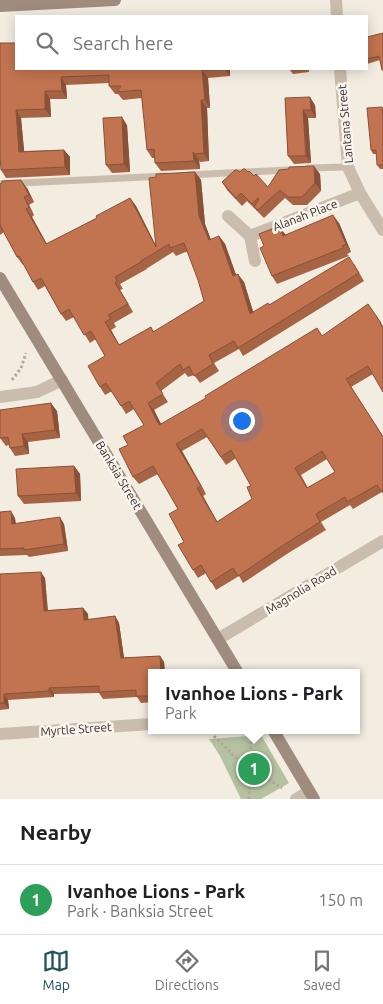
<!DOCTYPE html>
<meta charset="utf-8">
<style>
:root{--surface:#fff;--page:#f2f2f2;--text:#202124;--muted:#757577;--line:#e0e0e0;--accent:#22535b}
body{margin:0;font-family:Ubuntu,sans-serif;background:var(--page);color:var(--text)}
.you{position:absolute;left:241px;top:420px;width:18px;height:18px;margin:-12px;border:4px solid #fff;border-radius:50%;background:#1a73e8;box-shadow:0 0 0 8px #1a73e833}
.badge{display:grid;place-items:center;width:32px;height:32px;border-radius:50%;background:var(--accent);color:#fff;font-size:16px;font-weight:700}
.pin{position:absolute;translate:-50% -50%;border:2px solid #fff;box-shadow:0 1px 5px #0006}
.popup{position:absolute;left:148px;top:669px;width:212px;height:65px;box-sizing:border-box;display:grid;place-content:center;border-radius:0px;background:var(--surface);filter:drop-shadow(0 1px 4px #0005);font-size:16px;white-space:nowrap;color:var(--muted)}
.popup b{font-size:19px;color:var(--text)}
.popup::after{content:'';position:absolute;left:50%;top:100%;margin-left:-10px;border:10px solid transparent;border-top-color:var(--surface)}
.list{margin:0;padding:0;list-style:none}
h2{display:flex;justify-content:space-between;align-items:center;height:65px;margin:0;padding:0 20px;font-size:21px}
h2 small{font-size:16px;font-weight:400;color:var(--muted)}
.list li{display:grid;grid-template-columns:32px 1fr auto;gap:15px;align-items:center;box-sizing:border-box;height:70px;padding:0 20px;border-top:1px solid var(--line)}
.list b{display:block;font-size:19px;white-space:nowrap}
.list p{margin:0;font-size:16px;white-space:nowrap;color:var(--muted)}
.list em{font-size:16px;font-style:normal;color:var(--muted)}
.icon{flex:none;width:28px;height:28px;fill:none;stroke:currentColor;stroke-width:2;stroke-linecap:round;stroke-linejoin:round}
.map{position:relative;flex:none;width:383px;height:799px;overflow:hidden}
.search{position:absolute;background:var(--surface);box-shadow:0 2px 12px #0003;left:15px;right:15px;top:15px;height:55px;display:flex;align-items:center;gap:12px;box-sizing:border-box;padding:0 18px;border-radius:0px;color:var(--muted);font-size:19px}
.sheet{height:135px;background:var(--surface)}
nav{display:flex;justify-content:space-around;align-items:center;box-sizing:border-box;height:70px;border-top:1px solid var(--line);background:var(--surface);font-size:14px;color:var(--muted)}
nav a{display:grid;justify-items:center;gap:2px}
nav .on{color:var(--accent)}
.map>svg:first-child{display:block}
</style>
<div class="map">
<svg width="383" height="799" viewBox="0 0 383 799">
<rect width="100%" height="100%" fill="#f3ece1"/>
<path fill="#b5c2a1" d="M 261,735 L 289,783 L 261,799 L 241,799 L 220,756 L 209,739 Z"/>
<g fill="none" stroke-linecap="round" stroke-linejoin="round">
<g stroke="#b7a797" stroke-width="3" stroke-dasharray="2.5 2.5" stroke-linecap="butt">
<path d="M 12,380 L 21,368 L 26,353"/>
<path d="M 214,736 L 239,761 L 282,788"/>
<path d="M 249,799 L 251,734"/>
</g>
<g stroke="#cbbdad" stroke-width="7">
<path d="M 308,168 L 348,167"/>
<path d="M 188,175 L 288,170"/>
<path d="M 0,184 L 165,176"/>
</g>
<g stroke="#cbbdad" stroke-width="12">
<path d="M 336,0 L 337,16"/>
<path d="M 340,69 L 348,167 L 360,193 L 383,230"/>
<path d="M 228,216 L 250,236 L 360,193"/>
<path d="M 250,236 L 255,261"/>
<path d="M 0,397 L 37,392 L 62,380"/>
<path d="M 218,639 L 383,541"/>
<path d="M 0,734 L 152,724"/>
<path d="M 296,799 L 309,791"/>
</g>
<g stroke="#9f8c7e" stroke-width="12">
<path d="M 0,6 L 115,0"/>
<path d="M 0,278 L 238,673"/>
<path d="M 273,730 L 314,799"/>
</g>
</g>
<g fill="#a76445" fill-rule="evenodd">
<path d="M 383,33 L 383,71 L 380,60 L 367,64 L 367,37 Z"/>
<path d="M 16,69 L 230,69 L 230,76 L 208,78 L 210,108 L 207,108 L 209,161 L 200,162 L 199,160 L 200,169 L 161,171 L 155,163 L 155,158 L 152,158 L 147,150 L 142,98 L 123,100 L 118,94 L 115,94 L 109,86 L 109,83 L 66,85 L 67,99 L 50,99 L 51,117 L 21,118 L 24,151 L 64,150 L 70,157 L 70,175 L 6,178 L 1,170 Z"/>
<path d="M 289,69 L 309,69 L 309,72 L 293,74 Z"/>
<path d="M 285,98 L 315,105 L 316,118 L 308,118 L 311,163 L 294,164 L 288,156 Z"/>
<path d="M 382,107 L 383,109 L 383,169 L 380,169 L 377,165 L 377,154 L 373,154 L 371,150 Z"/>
<path d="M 127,125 L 130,172 L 112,173 L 106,165 Z"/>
<path d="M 195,172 L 201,180 L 205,224 L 211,240 L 219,236 L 225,244 L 236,275 L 244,282 L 253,312 L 269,305 L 354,264 L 364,281 L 243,356 L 239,349 L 214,363 L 219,371 L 200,383 L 194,375 L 188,377 L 185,373 L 161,391 L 168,402 L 154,410 L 161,424 L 323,336 L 368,304 L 383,326 L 383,392 L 373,374 L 351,387 L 383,436 L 383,494 L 382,492 L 353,509 L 350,505 L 321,522 L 326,530 L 290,552 L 243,583 L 239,576 L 216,590 L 206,573 L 198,578 L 193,570 L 184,542 L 178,509 L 158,474 L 139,484 L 133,477 L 128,445 L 144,425 L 134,409 L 126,414 L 112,391 L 105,395 L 100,387 L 105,356 L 96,339 L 90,343 L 74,317 L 66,321 L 61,314 L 45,286 L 38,290 L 33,282 L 24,265 L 23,265 L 17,257 L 4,232 L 0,235 L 0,184 L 27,188 L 34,202 L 29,205 L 34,215 L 32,217 L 47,244 L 97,218 L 130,198 L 136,206 L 155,244 ZM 188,251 L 198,280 L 204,301 L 154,332 L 151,327 L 119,345 L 111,330 L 116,327 L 114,323 L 133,312 L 120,290 L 123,289 L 120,284 L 147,269 L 146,269 L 173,252 L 176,256 ZM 207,437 L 226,465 L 236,458 L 251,486 L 252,499 L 217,522 L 203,496 L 206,494 L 182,451 ZM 327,459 L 335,472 L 308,488 L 301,475 Z"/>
<path d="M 240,172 L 248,172 L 268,187 L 320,174 L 321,191 L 307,205 L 293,205 L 285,198 L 264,218 L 247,201 L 242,206 L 227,190 L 222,182 Z"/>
<path d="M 339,223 L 351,252 L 347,254 L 349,256 L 277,284 L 272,276 L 264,246 L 285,234 L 285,235 Z"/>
<path d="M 57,411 L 60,438 L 28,442 L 29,454 L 15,456 L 10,448 L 9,445 L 6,446 L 0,438 Z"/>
<path d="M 74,466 L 80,474 L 81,501 L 24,504 L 18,496 Z"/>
<path d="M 0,512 L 15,518 L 16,524 L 64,524 L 68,551 L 29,557 L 27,555 L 0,556 L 0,561 Z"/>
<path d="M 0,574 L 45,578 L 48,610 L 83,608 L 88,614 L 88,620 L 115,616 L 119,623 L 124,658 L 160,656 L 164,662 L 165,673 L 152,673 L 152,702 L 141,703 L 137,697 L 103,699 L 99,693 L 54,694 L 54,697 L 8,700 L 9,709 L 0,710 Z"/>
</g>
<g fill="#885138">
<path d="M 225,69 L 230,69 L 230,76 Z"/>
<path d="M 202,70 L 208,78 L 210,108 L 205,100 Z"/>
<path d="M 61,77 L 66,85 L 67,99 L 62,91 Z"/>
<path d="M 45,91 L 50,99 L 51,117 L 45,109 Z"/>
<path d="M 310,97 L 315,105 L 316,118 L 311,110 Z"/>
<path d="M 201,100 L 207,108 L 209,161 L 204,153 Z"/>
<path d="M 16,110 L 21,118 L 25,160 L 19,152 Z"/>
<path d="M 303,110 L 308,118 L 311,163 L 306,156 Z"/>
<path d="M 122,117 L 127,125 L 130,172 L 124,164 Z"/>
<path d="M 64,150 L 70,157 L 70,175 L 65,167 Z"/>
<path d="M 193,152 L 199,160 L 200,169 L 194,161 Z"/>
<path d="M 314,166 L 320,174 L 321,191 L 315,183 Z"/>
<path d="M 195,172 L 201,180 L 205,224 L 214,248 L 209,240 L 199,216 Z"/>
<path d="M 21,180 L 27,188 L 34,202 L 29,195 Z"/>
<path d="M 24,197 L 29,205 L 34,215 L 29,207 Z"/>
<path d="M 130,198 L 136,206 L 158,250 L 156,247 Z"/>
<path d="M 26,209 L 32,217 L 51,252 L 46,244 Z"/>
<path d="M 333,215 L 339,223 L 351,252 L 346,244 Z"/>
<path d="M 279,226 L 285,234 L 289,244 L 283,236 Z"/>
<path d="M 219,236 L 225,244 L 239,283 L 233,276 Z"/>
<path d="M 238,274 L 244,282 L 256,321 L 250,314 Z"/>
<path d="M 115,283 L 120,290 L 133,312 L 128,304 Z"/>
<path d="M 105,322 L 111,330 L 124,353 L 119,345 Z"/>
<path d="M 51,403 L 57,411 L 60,438 L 55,430 Z"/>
<path d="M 148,403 L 154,410 L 165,432 L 159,425 Z"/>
<path d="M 22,434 L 28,442 L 29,454 L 24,446 Z"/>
<path d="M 176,444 L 182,451 L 206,494 L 201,486 Z"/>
<path d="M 74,466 L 80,474 L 81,501 L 76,493 Z"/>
<path d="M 197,488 L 203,496 L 222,530 L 217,522 Z"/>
<path d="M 11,511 L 15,518 L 16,531 L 12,524 Z"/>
<path d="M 60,517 L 64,524 L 68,551 L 64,544 Z"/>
<path d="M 41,572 L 45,578 L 48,617 L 44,611 Z"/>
<path d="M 83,608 L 88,614 L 89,627 L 84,620 Z"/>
<path d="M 115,616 L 119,623 L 125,665 L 121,658 Z"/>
<path d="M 160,656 L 164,662 L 165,673 L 161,673 Z"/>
<path d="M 49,688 L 54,694 L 54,697 L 49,691 Z"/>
<path d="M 4,694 L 8,700 L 9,709 L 4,703 Z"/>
</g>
<g fill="#c27450" stroke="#885138" fill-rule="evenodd">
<path d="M 383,33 L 383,70 L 382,70 L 379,56 L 367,59 L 367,37 Z"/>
<path d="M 0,43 L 16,43 L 16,69 L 219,69 L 202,70 L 205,100 L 201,100 L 204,153 L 195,154 L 193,152 L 194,161 L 155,163 L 154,149 L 147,150 L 141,90 L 117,92 L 121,86 L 109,86 L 109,75 L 61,77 L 62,91 L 45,91 L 45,109 L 16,110 L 19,152 L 64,150 L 65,167 L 1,170 L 0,156 Z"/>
<path d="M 310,97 L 311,110 L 303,110 L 306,156 L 288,156 L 285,98 Z"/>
<path d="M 382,107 L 383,117 L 383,165 L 377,165 L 376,150 L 371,150 L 367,108 Z"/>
<path d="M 122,117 L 124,164 L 106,165 L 103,118 Z"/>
<path d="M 314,166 L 315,183 L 302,197 L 288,197 L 280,190 L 258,210 L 254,207 L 259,199 L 258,198 L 252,204 L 241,193 L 236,198 L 222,182 L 235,170 L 237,170 L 240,172 L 243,169 L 245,169 L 248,172 L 249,171 L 254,176 L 256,174 L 268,187 L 279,170 L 289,169 L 289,167 Z"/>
<path d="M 195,172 L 199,216 L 209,240 L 219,236 L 233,276 L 238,274 L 250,314 L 268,303 L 269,305 L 349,257 L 359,273 L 238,348 L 234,341 L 209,355 L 213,364 L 194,376 L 189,366 L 183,370 L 180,364 L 156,383 L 163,394 L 148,403 L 159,425 L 206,398 L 205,396 L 317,328 L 322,336 L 368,304 L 381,323 L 380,323 L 383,328 L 383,392 L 368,366 L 346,379 L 383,437 L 383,490 L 381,491 L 377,485 L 347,502 L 345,497 L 316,514 L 320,522 L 285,544 L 238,576 L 233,568 L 211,582 L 201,565 L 193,570 L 178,545 L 184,542 L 169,514 L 178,509 L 153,466 L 133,477 L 119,449 L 128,445 L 123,436 L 144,425 L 129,401 L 121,406 L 106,383 L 100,387 L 88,366 L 105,356 L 91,331 L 84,335 L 69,309 L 61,314 L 41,278 L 33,282 L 19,256 L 17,257 L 0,225 L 0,184 L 2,183 L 2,181 L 21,180 L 29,195 L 24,197 L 29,207 L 26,209 L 46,244 L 97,218 L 96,216 L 130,198 L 156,247 L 149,178 L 156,177 L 156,174 ZM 184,243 L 198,280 L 204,301 L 153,332 L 151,327 L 119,345 L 105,322 L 111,319 L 108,315 L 128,304 L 115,283 L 117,281 L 115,277 L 141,262 L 141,261 L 169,244 L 170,248 ZM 202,429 L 221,457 L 231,450 L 251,486 L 247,487 L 252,499 L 217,522 L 197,488 L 201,486 L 176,444 ZM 322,451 L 335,472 L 307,488 L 295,468 Z"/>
<path d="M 333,215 L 346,244 L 342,246 L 343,248 L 272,276 L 260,248 L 264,246 L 259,234 L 279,226 L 283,236 Z"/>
<path d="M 51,403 L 55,430 L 22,434 L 24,446 L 10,448 L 8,437 L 0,438 L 0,410 Z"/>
<path d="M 74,466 L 76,493 L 18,496 L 16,469 Z"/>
<path d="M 11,511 L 12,524 L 60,517 L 64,544 L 24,550 L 24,548 L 0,549 L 0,512 Z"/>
<path d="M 41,572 L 44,611 L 83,608 L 84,620 L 115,616 L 121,658 L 160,656 L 161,673 L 152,673 L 152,696 L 136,696 L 136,690 L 99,692 L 99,686 L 49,688 L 49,691 L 4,694 L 4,703 L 0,703 L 0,574 Z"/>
</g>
<g text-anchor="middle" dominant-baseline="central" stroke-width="5" stroke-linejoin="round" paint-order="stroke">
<g font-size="12" fill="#3a312b" stroke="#faf5ee">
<text transform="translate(345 124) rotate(-95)">Lantana Street</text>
<text transform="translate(305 215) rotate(-21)">Alanah Place</text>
<text transform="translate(119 475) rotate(59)">Banksia Street</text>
<text transform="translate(301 590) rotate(-31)">Magnolia Road</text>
<text transform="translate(76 729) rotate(-4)">Myrtle Street</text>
</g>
</g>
</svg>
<div class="you"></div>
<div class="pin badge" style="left:254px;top:769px;background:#2e9e5b">1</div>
<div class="popup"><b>Ivanhoe Lions - Park</b>Park</div>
<div class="search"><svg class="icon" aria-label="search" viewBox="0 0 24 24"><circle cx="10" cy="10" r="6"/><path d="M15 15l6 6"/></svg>Search here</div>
</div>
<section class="sheet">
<h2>Nearby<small></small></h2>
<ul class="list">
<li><span class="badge" style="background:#2e9e5b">1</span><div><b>Ivanhoe Lions - Park</b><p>Park · Banksia Street</p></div><em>150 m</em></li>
</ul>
</section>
<nav>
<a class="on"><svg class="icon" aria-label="map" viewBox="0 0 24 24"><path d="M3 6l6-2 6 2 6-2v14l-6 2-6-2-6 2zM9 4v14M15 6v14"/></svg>Map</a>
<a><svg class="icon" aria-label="directions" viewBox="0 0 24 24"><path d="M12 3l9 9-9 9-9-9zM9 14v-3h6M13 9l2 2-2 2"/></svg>Directions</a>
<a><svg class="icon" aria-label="saved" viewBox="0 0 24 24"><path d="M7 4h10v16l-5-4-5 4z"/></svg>Saved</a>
</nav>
